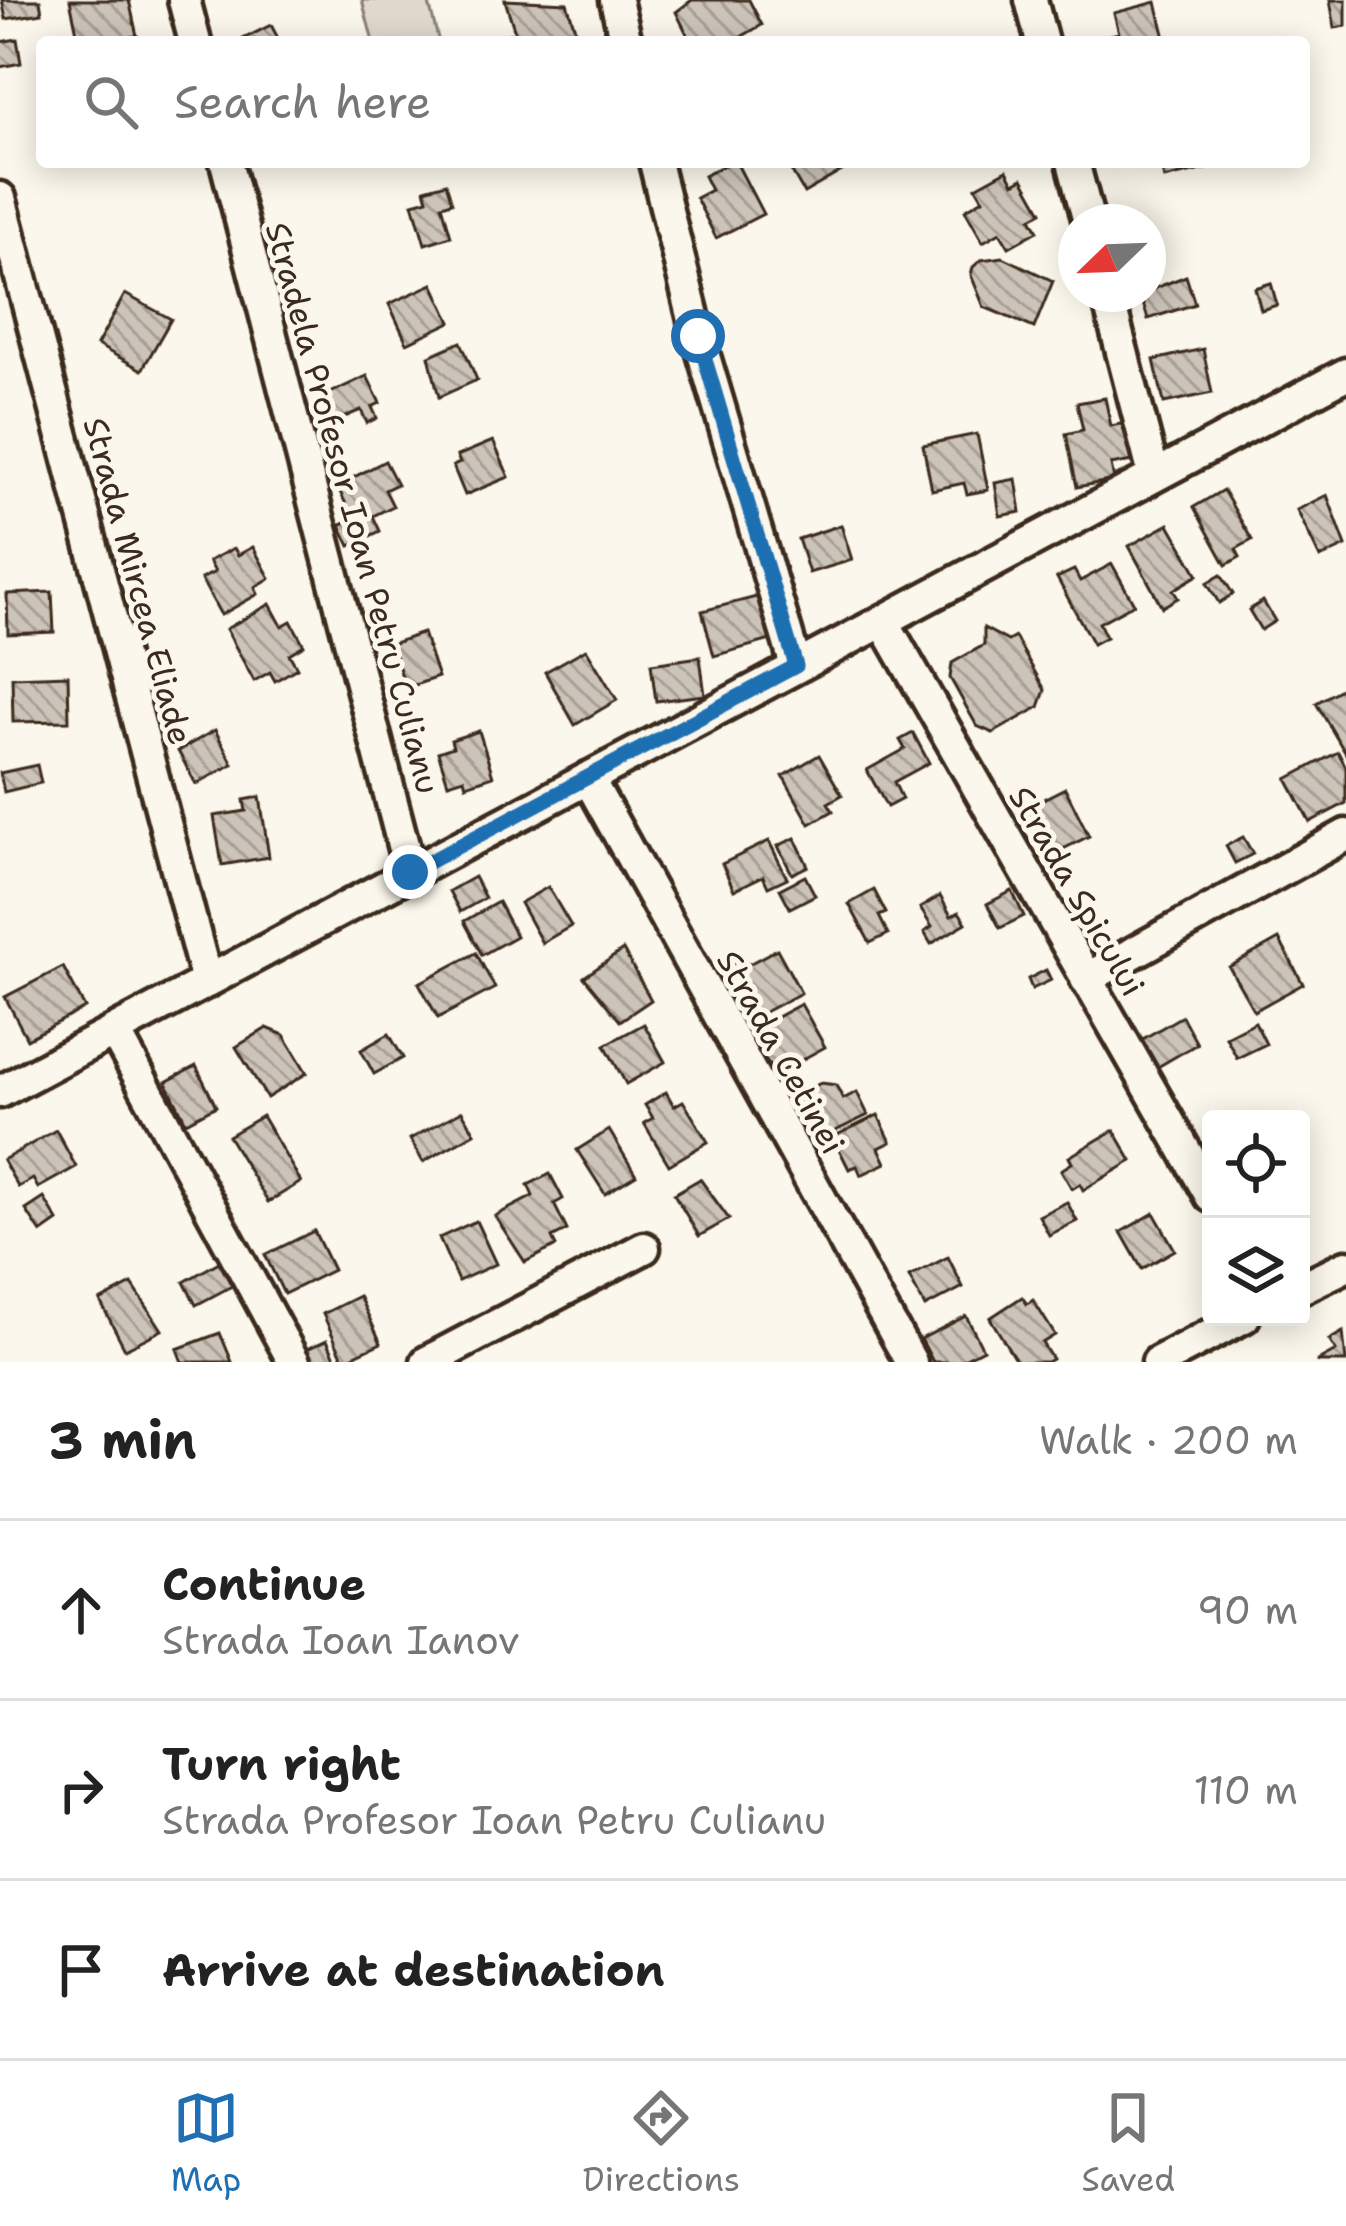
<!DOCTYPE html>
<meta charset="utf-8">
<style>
:root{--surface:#fff;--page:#f2f2f2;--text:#222;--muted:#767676;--line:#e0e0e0;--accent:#1f6fb2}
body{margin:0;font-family:"Shantell Sans",sans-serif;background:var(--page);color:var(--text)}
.controls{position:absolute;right:36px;bottom:36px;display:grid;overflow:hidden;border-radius:12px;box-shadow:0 6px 30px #0003}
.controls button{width:108px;height:108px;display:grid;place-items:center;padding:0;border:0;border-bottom:3px solid var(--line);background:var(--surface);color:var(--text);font:60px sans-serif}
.compass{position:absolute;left:1058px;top:204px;width:108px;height:108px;border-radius:50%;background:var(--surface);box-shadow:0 6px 30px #0003;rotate:247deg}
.stop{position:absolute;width:36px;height:36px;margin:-27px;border:9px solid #1f6fb2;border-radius:50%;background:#fff}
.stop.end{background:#1f6fb2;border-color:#fff;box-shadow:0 3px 12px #0008}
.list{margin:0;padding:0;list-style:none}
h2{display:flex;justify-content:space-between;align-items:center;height:156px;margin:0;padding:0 48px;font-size:51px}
h2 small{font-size:39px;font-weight:400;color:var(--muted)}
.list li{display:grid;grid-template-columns:78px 1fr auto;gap:36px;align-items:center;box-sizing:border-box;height:180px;padding:0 48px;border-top:3px solid var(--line)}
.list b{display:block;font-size:45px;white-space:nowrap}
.list p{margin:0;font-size:39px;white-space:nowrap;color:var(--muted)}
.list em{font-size:39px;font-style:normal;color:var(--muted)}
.icon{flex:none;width:66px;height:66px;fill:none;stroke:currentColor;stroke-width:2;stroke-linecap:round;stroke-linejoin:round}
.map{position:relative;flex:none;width:1346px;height:1362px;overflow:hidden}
.search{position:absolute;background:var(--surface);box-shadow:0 6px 30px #0003;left:36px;right:36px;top:36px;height:132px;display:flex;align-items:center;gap:30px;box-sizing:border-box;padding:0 42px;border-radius:12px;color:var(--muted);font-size:45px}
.sheet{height:696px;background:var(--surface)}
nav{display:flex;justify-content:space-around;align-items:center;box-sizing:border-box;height:168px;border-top:3px solid var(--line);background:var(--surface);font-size:33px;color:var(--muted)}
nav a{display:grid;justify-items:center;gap:6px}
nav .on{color:var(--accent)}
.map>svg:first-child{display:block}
</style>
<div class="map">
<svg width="1346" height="1362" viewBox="0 0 1346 1362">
<defs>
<pattern id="building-back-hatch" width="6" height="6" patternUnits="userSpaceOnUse" patternTransform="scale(3)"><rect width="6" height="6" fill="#ccc4b9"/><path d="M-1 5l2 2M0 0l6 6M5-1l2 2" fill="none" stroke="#a79f96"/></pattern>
</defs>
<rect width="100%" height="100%" fill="#fbf7ec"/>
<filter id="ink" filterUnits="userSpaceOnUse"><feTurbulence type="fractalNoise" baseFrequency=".00833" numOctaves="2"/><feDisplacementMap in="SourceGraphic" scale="24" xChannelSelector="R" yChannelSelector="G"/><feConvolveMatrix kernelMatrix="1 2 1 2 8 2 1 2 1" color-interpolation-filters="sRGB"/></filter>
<g filter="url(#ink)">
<path fill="#dfd9ce" stroke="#8d8276" stroke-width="3" d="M 362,0 L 428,0 L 439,42 L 373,42 Z"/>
<g fill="url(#building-back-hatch)" stroke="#3b2a1e" stroke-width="3">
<path d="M 2,0 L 40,0 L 42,13 L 6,19 Z"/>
<path d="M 70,0 L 129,0 L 137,36 L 79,42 Z"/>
<path d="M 505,0 L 567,3 L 579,42 L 507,42 L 505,35 L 515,32 Z"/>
<path d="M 692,0 L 749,0 L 762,25 L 739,38 L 742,42 L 691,42 L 676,12 Z"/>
<path d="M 1330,0 L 1346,0 L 1346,26 L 1335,28 Z"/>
<path d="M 1156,2 L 1166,42 L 1107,42 L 1106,36 L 1119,33 L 1114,13 Z"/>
<path d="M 271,25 L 280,42 L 237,42 Z"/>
<path d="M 17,39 L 21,63 L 0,67 L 0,42 Z"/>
<path d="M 730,162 L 736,162 L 763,214 L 716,238 L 696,198 L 711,190 L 704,176 Z"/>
<path d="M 786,162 L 851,162 L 852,165 L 804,193 Z"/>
<path d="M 1160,162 L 1222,162 L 1222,165 L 1164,179 Z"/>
<path d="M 1007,170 L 1014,183 L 1023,178 L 1042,212 L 1031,218 L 1038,231 L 1009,247 L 1000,232 L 983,242 L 965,210 L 983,199 L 976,187 Z"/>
<path d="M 446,183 L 452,202 L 442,205 L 451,236 L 425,244 L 413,203 L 428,199 L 425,189 Z"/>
<path d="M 1003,257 L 1053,281 L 1034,328 L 984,307 L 971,275 L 973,267 L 981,260 Z"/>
<path d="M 1186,276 L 1195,304 L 1148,319 L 1140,294 Z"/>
<path d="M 1271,283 L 1277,305 L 1261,310 L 1255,288 Z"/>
<path d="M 433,284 L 451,322 L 407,343 L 389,304 Z"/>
<path d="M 125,294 L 171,319 L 142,370 L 97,345 Z"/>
<path d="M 461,342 L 477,380 L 439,397 L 429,356 Z"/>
<path d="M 1203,349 L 1212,393 L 1164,403 L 1154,360 Z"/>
<path d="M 367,376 L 380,403 L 372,407 L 377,418 L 367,423 L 361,410 L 333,422 L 322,397 Z"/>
<path d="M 1105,398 L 1111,426 L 1125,423 L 1132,461 L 1111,465 L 1114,480 L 1077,487 L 1066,434 L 1083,430 L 1077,403 Z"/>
<path d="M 977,434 L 988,490 L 967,494 L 964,483 L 932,490 L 923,445 Z"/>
<path d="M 493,441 L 509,477 L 465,495 L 453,466 L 460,463 L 457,456 Z"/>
<path d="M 385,461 L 397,484 L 385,490 L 393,506 L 373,516 L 380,531 L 350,546 L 340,525 L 353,518 L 337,486 Z"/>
<path d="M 1016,479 L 1021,512 L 1000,516 L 995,483 Z"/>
<path d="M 1223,490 L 1252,540 L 1236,549 L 1240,557 L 1226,565 L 1194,507 Z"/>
<path d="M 1327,495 L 1346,546 L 1320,558 L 1297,510 Z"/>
<path d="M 1169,524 L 1198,575 L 1173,590 L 1178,598 L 1162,607 L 1129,546 Z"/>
<path d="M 841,525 L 852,560 L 809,573 L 798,539 Z"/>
<path d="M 253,547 L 270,578 L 255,587 L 258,594 L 221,615 L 201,579 L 215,572 L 209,561 L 234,548 L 238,555 Z"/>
<path d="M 1112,564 L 1134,604 L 1099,623 L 1106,637 L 1093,644 L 1057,578 L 1074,570 L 1080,581 Z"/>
<path d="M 1221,575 L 1233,594 L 1219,603 L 1207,583 Z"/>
<path d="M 52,592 L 54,632 L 8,634 L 7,594 Z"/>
<path d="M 760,596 L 771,640 L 714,656 L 702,611 Z"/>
<path d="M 1263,601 L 1275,621 L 1261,630 L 1249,610 Z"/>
<path d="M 270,604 L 282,626 L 291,621 L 304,645 L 289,654 L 297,668 L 275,681 L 270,672 L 254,681 L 226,629 Z"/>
<path d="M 984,628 L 1008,641 L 1015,637 L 1045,690 L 1039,707 L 993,733 L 977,726 L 950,678 L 952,663 L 984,645 Z"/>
<path d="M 423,633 L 438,677 L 406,688 L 391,644 Z"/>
<path d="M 586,649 L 617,700 L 575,725 L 545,672 Z"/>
<path d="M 700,657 L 705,695 L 656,701 L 651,664 Z"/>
<path d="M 68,675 L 69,721 L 13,722 L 12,677 Z"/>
<path d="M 1346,686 L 1346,754 L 1316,703 Z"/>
<path d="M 215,730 L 233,764 L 196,784 L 178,751 Z"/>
<path d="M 479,731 L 493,776 L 466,785 L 464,778 L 448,783 L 438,752 L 453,747 L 451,740 Z"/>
<path d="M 913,733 L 929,763 L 894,782 L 902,799 L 887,807 L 867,770 L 905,749 L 900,740 Z"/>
<path d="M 1338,752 L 1346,767 L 1346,803 L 1310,822 L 1287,779 Z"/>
<path d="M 819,755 L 842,795 L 828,803 L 833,811 L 810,824 L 783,776 Z"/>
<path d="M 37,765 L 41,783 L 4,792 L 0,773 Z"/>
<path d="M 1065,788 L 1089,836 L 1053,854 L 1028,807 Z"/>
<path d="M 260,797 L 269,857 L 222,865 L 214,816 L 246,811 L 244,800 Z"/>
<path d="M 1243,837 L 1253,854 L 1235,863 L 1226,846 Z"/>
<path d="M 795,838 L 808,866 L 792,874 L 778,846 Z"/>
<path d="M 769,841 L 787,878 L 768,887 L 763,876 L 734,890 L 722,864 Z"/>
<path d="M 805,876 L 815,895 L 790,908 L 780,889 Z"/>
<path d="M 474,877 L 485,898 L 460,912 L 449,891 Z"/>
<path d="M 548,887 L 571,926 L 542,943 L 520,903 Z"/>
<path d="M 874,890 L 886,913 L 879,916 L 888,934 L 870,943 L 849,904 Z"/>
<path d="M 1012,891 L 1024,916 L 1000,928 L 987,904 Z"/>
<path d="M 940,896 L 951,916 L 959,912 L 966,923 L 931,944 L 924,932 L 932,927 L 920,908 Z"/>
<path d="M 498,902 L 516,936 L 482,955 L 464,921 Z"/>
<path d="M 1279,939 L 1303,984 L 1254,1011 L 1229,967 Z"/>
<path d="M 777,949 L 801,993 L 755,1017 L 747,1002 L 738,1007 L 730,992 L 741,986 L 730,964 L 743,957 L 747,965 Z"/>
<path d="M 623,950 L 651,1000 L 620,1021 L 584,977 Z"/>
<path d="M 476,953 L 495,988 L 438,1018 L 419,983 Z"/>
<path d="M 63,967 L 85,1008 L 27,1039 L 5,997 Z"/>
<path d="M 1046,970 L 1051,980 L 1032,989 L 1028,979 Z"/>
<path d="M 801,1004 L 825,1047 L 774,1075 L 756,1041 L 771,1033 L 766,1023 Z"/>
<path d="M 1182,1016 L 1197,1044 L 1156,1068 L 1141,1040 Z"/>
<path d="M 1255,1022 L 1266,1044 L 1237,1058 L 1226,1037 Z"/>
<path d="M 644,1024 L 665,1062 L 626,1084 L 605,1045 Z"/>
<path d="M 267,1028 L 284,1035 L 307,1073 L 267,1098 L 236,1047 Z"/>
<path d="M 389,1034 L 403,1058 L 374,1074 L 361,1050 Z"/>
<path d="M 196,1066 L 216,1106 L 186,1122 L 166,1082 Z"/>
<path d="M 821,1083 L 836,1085 L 843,1099 L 857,1092 L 868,1115 L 817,1140 L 792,1097 Z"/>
<path d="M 666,1092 L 674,1106 L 683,1101 L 708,1142 L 669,1165 L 644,1123 L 653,1118 L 645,1105 Z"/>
<path d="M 462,1111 L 475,1133 L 423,1162 L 410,1139 Z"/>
<path d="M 878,1115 L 891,1142 L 879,1148 L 886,1163 L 861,1175 L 857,1166 L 849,1169 L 833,1137 Z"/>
<path d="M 262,1116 L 301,1182 L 268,1202 L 228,1136 Z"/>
<path d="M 56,1130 L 76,1167 L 38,1188 L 33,1179 L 18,1187 L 3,1160 Z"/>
<path d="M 609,1130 L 636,1175 L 605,1194 L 577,1150 Z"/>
<path d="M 1114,1130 L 1132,1161 L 1083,1190 L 1080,1184 L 1072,1189 L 1061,1170 L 1072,1163 L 1069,1157 Z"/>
<path d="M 550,1174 L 563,1199 L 554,1204 L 567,1230 L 552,1238 L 556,1246 L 525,1262 L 495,1216 L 533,1196 L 528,1185 Z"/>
<path d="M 700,1179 L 729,1219 L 699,1236 L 674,1194 Z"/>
<path d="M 44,1198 L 58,1221 L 41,1233 L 26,1210 Z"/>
<path d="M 1067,1202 L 1077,1221 L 1049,1235 L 1039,1216 Z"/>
<path d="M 1154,1213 L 1175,1250 L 1142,1269 L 1121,1232 Z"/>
<path d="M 476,1221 L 496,1264 L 458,1281 L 439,1238 Z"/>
<path d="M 314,1231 L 333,1270 L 284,1294 L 265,1255 Z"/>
<path d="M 948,1257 L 963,1287 L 925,1307 L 909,1277 Z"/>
<path d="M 219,1262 L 232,1286 L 196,1305 L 184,1282 Z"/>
<path d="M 132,1284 L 162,1330 L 125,1349 L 100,1301 Z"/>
<path d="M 359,1296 L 381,1343 L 344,1360 L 323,1314 Z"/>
<path d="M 1022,1297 L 1027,1304 L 1033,1300 L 1055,1335 L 1042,1343 L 1052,1359 L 1047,1362 L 1017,1362 L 990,1318 Z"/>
<path d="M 966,1316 L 983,1349 L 958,1362 L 933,1362 L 921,1339 Z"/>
<path d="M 1343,1332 L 1346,1362 L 1316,1362 L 1336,1351 L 1329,1340 Z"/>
<path d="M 220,1333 L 232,1362 L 182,1362 L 177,1349 Z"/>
<path d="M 327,1340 L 336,1359 L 311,1362 L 305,1350 Z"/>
</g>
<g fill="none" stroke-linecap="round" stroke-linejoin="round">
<g stroke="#3b2a1e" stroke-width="39">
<g id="minor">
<path d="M 184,0 L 195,42"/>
<path d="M 616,0 L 626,42"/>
<path d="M 1031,0 L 1042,42"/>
<path d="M 226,162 L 410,872"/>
<path d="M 655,162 L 698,336 L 796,666"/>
<path d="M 1073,162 L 1089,222"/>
<path d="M 0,198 L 207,982"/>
<path d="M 1107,294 L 1154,475"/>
<path d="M 883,621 L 1211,1196"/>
<path d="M 588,778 L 911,1362"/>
<path d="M 1086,979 L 1346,835"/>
<path d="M 115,1032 L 294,1362"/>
<path d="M 0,1092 L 1346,374"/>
<path d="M 1301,1288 L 1346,1266"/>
<path d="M 427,1362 L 644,1248"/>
<path d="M 1158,1362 L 1244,1317"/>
</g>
</g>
<use href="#minor" stroke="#fbf7ec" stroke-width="30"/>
</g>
</g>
<g fill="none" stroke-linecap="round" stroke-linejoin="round" filter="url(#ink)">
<path stroke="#1f6fb2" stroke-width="15" d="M 410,872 L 796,666 L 698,336"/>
</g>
<g text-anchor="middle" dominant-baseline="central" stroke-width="10" stroke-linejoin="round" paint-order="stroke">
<g font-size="33" fill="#3b2a1e" stroke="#fbf7ec">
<text transform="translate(353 508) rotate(75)">Stradela Profesor Ioan Petru Culianu</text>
<text transform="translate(138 581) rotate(75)">Strada Mircea Eliade</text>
<text transform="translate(1077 891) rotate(60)">Strada Spicului</text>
<text transform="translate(781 1052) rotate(61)">Strada Cetinei</text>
</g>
</g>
</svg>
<div class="controls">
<button><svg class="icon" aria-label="locate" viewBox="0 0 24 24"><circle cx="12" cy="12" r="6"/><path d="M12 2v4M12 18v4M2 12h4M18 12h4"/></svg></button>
<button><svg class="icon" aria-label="layers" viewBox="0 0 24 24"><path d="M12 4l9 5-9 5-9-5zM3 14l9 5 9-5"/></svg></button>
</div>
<svg class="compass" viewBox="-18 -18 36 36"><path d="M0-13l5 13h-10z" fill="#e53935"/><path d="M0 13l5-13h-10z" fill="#767676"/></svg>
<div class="stop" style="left:698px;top:336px"></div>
<div class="stop end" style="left:410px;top:872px"></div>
<div class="search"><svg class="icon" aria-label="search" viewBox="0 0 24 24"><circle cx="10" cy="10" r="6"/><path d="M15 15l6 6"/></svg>Search here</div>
</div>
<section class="sheet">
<h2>3 min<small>Walk · 200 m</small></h2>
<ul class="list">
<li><svg class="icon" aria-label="ahead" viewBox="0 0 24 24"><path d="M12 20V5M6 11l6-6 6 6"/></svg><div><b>Continue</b><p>Strada Ioan Ianov</p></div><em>90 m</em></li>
<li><svg class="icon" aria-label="right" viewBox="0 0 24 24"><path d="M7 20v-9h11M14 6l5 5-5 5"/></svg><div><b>Turn right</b><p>Strada Profesor Ioan Petru Culianu</p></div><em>110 m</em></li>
<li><svg class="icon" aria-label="arrive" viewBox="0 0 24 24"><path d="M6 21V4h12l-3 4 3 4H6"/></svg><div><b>Arrive at destination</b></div></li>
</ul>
</section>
<nav>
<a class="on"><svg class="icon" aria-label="map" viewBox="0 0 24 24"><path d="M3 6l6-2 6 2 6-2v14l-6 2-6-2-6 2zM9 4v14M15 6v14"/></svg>Map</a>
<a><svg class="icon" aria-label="directions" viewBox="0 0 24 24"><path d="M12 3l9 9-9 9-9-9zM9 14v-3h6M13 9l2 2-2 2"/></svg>Directions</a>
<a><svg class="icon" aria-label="saved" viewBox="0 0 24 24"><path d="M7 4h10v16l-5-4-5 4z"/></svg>Saved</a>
</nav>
